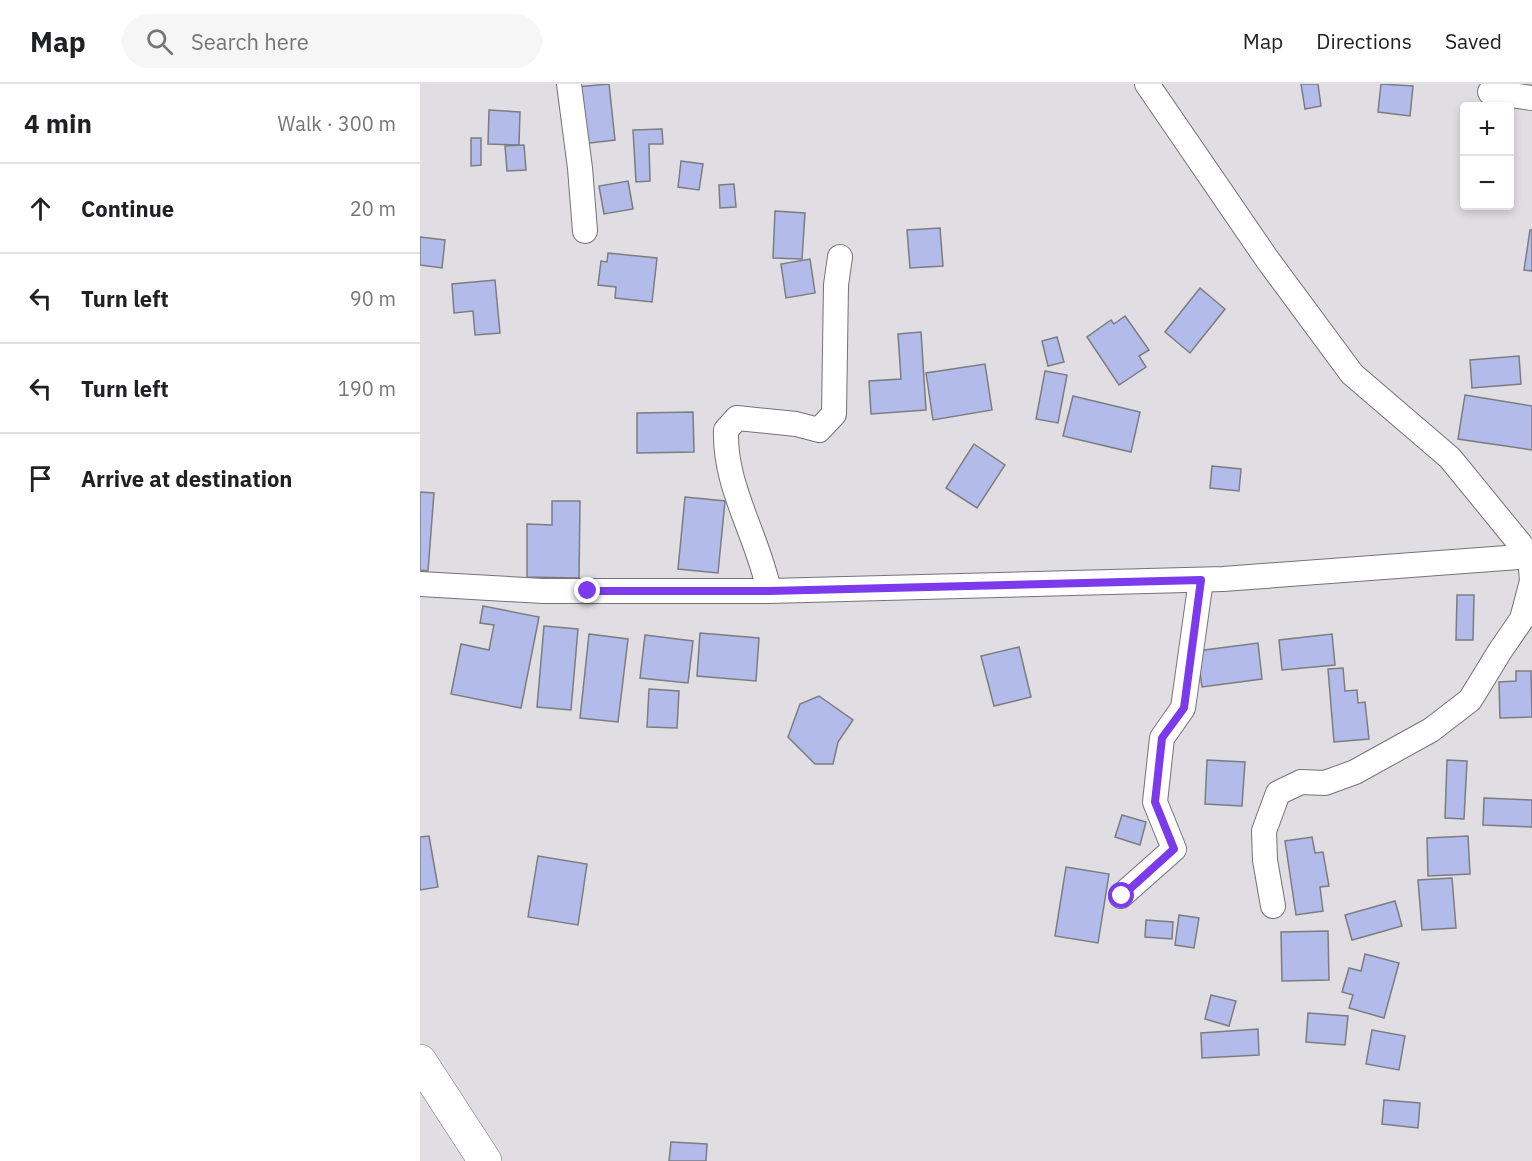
<!DOCTYPE html>
<meta charset="utf-8">
<style>
:root{--surface:#fff;--page:#f6f6f6;--text:#202124;--muted:#757577;--line:#e0e0e0}
body{margin:0;font-family:"IBM Plex Sans",sans-serif;background:var(--page);color:var(--text)}
.controls{position:absolute;right:18px;top:18px;display:grid;overflow:hidden;border-radius:6px;box-shadow:0 3px 9px #0003}
.controls button{width:54px;height:54px;display:grid;place-items:center;padding:0;border:0;border-bottom:2px solid var(--line);background:var(--surface);color:var(--text);font:30px sans-serif}
.stop{position:absolute;width:18px;height:18px;margin:-14px;border:4px solid #7c3aed;border-radius:50%;background:#fff}
.stop.end{background:#7c3aed;border-color:#fff;box-shadow:0 2px 6px #0008}
.list{margin:0;padding:0;list-style:none}
h2{display:flex;justify-content:space-between;align-items:center;height:78px;margin:0;padding:0 24px;font-size:26px}
h2 small{font-size:20px;font-weight:400;color:var(--muted)}
.list li{display:grid;grid-template-columns:39px 1fr auto;gap:18px;align-items:center;box-sizing:border-box;height:90px;padding:0 24px;border-top:2px solid var(--line)}
.list b{display:block;font-size:22px;white-space:nowrap}
.list em{font-size:20px;font-style:normal;color:var(--muted)}
.icon{flex:none;width:33px;height:33px;fill:none;stroke:currentColor;stroke-width:2;stroke-linecap:round;stroke-linejoin:round}
.map{position:relative;flex:none;width:1112px;height:1077px;overflow:hidden}
header{display:flex;align-items:center;gap:36px;box-sizing:border-box;height:84px;padding:0 30px;background:var(--surface);border-bottom:2px solid var(--line)}
header strong{font-size:28px}
nav{display:flex;gap:33px;margin-inline-start:auto;font-size:21px}
.search{width:420px;height:54px;background:var(--page);display:flex;align-items:center;gap:15px;box-sizing:border-box;padding:0 21px;border-radius:33px;color:var(--muted);font-size:22px}
main{display:flex}
aside{flex:1;background:var(--surface)}
.map>svg:first-child{display:block}
</style>
<header>
<strong>Map</strong>
<div class="search"><svg class="icon" aria-label="search" viewBox="0 0 24 24"><circle cx="10" cy="10" r="6"/><path d="M15 15l6 6"/></svg>Search here</div>
<nav><a>Map</a><a>Directions</a><a>Saved</a></nav>
</header>
<main>
<aside>
<h2>4 min<small>Walk · 300 m</small></h2>
<ul class="list">
<li><svg class="icon" aria-label="ahead" viewBox="0 0 24 24"><path d="M12 20V5M6 11l6-6 6 6"/></svg><div><b>Continue</b></div><em>20 m</em></li>
<li><svg class="icon" aria-label="left" viewBox="0 0 24 24"><path d="M17 20v-9H6M10 6l-5 5 5 5"/></svg><div><b>Turn left</b></div><em>90 m</em></li>
<li><svg class="icon" aria-label="left" viewBox="0 0 24 24"><path d="M17 20v-9H6M10 6l-5 5 5 5"/></svg><div><b>Turn left</b></div><em>190 m</em></li>
<li><svg class="icon" aria-label="arrive" viewBox="0 0 24 24"><path d="M6 21V4h12l-3 4 3 4H6"/></svg><div><b>Arrive at destination</b></div></li>
</ul>
</aside>
<div class="map">
<svg width="1112" height="1077" viewBox="0 0 1112 1077">
<rect width="100%" height="100%" fill="#e0dee2"/>
<g fill="#b2bbe9" stroke="#7c7d81" stroke-width="1.5">
<path d="M 189,0 L 195,56 L 162,60 L 156,3 Z"/>
<path d="M 881,0 L 898,0 L 901,22 L 885,25 Z"/>
<path d="M 961,0 L 993,2 L 990,32 L 958,28 Z"/>
<path d="M 69,26 L 100,28 L 99,61 L 68,60 Z"/>
<path d="M 242,45 L 243,60 L 229,60 L 230,97 L 216,98 L 213,46 Z"/>
<path d="M 51,54 L 61,54 L 61,81 L 51,82 Z"/>
<path d="M 104,61 L 106,86 L 87,87 L 85,62 Z"/>
<path d="M 261,77 L 283,80 L 279,106 L 258,103 Z"/>
<path d="M 208,97 L 213,125 L 184,130 L 179,102 Z"/>
<path d="M 314,100 L 316,123 L 300,124 L 299,101 Z"/>
<path d="M 355,127 L 385,129 L 382,175 L 353,174 Z"/>
<path d="M 520,144 L 523,182 L 490,184 L 487,146 Z"/>
<path d="M 1110,146 L 1112,146 L 1112,187 L 1104,186 Z"/>
<path d="M 0,153 L 25,156 L 22,184 L 0,181 Z"/>
<path d="M 188,169 L 237,174 L 232,218 L 195,214 L 196,203 L 178,201 L 181,177 L 187,178 Z"/>
<path d="M 390,175 L 395,209 L 366,214 L 361,180 Z"/>
<path d="M 75,196 L 80,249 L 55,251 L 53,227 L 34,229 L 32,200 Z"/>
<path d="M 780,204 L 805,225 L 770,269 L 745,248 Z"/>
<path d="M 705,232 L 729,266 L 719,272 L 726,283 L 699,301 L 667,253 L 691,236 L 694,240 Z"/>
<path d="M 501,248 L 506,326 L 451,330 L 449,297 L 481,295 L 478,250 Z"/>
<path d="M 637,253 L 644,278 L 628,282 L 622,257 Z"/>
<path d="M 1099,272 L 1101,300 L 1052,304 L 1050,276 Z"/>
<path d="M 565,280 L 572,326 L 513,336 L 506,289 Z"/>
<path d="M 625,287 L 647,291 L 638,339 L 616,335 Z"/>
<path d="M 1045,311 L 1112,322 L 1112,366 L 1038,355 Z"/>
<path d="M 653,312 L 720,328 L 711,368 L 643,352 Z"/>
<path d="M 273,328 L 274,368 L 217,369 L 217,329 Z"/>
<path d="M 554,360 L 585,381 L 557,424 L 526,404 Z"/>
<path d="M 792,382 L 821,385 L 819,407 L 790,404 Z"/>
<path d="M 0,408 L 14,409 L 8,487 L 0,486 Z"/>
<path d="M 265,413 L 305,417 L 298,489 L 258,485 Z"/>
<path d="M 132,417 L 160,417 L 159,494 L 107,493 L 107,440 L 132,441 Z"/>
<path d="M 1037,511 L 1054,511 L 1053,556 L 1036,556 Z"/>
<path d="M 63,522 L 119,533 L 101,624 L 31,610 L 41,560 L 69,566 L 74,541 L 60,539 Z"/>
<path d="M 124,542 L 158,545 L 151,626 L 117,623 Z"/>
<path d="M 280,549 L 339,554 L 336,597 L 277,592 Z"/>
<path d="M 169,550 L 208,555 L 198,638 L 160,634 Z"/>
<path d="M 912,550 L 915,581 L 862,586 L 859,556 Z"/>
<path d="M 225,551 L 273,557 L 268,599 L 220,594 Z"/>
<path d="M 838,559 L 842,595 L 782,603 L 777,567 Z"/>
<path d="M 599,563 L 611,613 L 574,622 L 561,572 Z"/>
<path d="M 923,584 L 925,607 L 937,606 L 938,619 L 945,618 L 949,655 L 914,658 L 908,585 Z"/>
<path d="M 1096,587 L 1111,587 L 1112,633 L 1080,634 L 1079,598 L 1096,597 Z"/>
<path d="M 229,605 L 259,607 L 257,644 L 227,643 Z"/>
<path d="M 399,612 L 433,636 L 418,658 L 413,680 L 395,680 L 368,653 L 380,620 Z"/>
<path d="M 787,676 L 825,678 L 822,722 L 785,720 Z"/>
<path d="M 1027,676 L 1047,677 L 1044,735 L 1025,734 Z"/>
<path d="M 1064,714 L 1112,716 L 1112,743 L 1063,741 Z"/>
<path d="M 702,731 L 726,738 L 720,761 L 695,753 Z"/>
<path d="M 9,752 L 18,803 L 0,806 L 0,753 Z"/>
<path d="M 1048,752 L 1050,790 L 1008,792 L 1007,754 Z"/>
<path d="M 892,753 L 895,769 L 903,768 L 909,802 L 900,803 L 903,827 L 876,831 L 865,757 Z"/>
<path d="M 118,772 L 167,780 L 158,841 L 108,833 Z"/>
<path d="M 646,783 L 689,790 L 678,859 L 635,852 Z"/>
<path d="M 1032,794 L 1036,844 L 1002,846 L 998,796 Z"/>
<path d="M 975,817 L 982,842 L 932,856 L 925,831 Z"/>
<path d="M 759,831 L 779,834 L 774,864 L 755,861 Z"/>
<path d="M 726,836 L 753,838 L 752,855 L 725,853 Z"/>
<path d="M 908,847 L 909,896 L 862,897 L 861,848 Z"/>
<path d="M 945,870 L 979,879 L 964,934 L 929,924 L 933,911 L 922,908 L 929,884 L 941,887 Z"/>
<path d="M 791,911 L 816,917 L 809,942 L 785,935 Z"/>
<path d="M 888,929 L 928,932 L 925,961 L 886,958 Z"/>
<path d="M 838,945 L 839,971 L 782,974 L 781,949 Z"/>
<path d="M 952,946 L 985,952 L 979,986 L 946,980 Z"/>
<path d="M 964,1016 L 1000,1019 L 998,1044 L 962,1040 Z"/>
<path d="M 251,1058 L 287,1060 L 286,1077 L 249,1077 Z"/>
</g>
<g fill="none" stroke-linecap="round" stroke-linejoin="round">
<g stroke="#737276" stroke-width="26">
<g id="minor">
<path d="M 149,0 L 160,84 L 165,147"/>
<path d="M 727,0 L 847,175 L 932,290 L 1030,374 L 1110,472 L 1112,497 L 1102,535 L 1080,567 L 1050,616 L 1011,646 L 935,688 L 905,699 L 881,698 L 858,709 L 844,747 L 845,776 L 853,822"/>
<path d="M 1070,8 L 1112,14"/>
<path d="M 0,500 L 123,507 L 349,507 L 803,495 L 1112,472"/>
<path d="M 349,507 C 338,452 304,403 306,346 L 317,334 L 376,340 L 399,346 L 414,330 L 416,201 L 420,173"/>
<path d="M 701,812 L 754,765 L 735,718 L 742,654 L 763,624 L 781,496"/>
</g>
</g>
<g stroke="#737276" stroke-width="34">
<path id="secondary" d="M 0,977 L 65,1077"/>
</g>
<use href="#minor" stroke="#fff" stroke-width="24"/>
<use href="#secondary" stroke="#fff" stroke-width="33"/>
</g>
<g fill="none" stroke-linecap="round" stroke-linejoin="round">
<path stroke="#7c3aed" stroke-width="8" d="M 168,507 L 349,507 L 781,496 L 764,624 L 742,654 L 735,718 L 754,765 L 702,812"/>
</g>
</svg>
<div class="controls">
<button>+</button>
<button>−</button>
</div>
<div class="stop" style="left:702px;top:812px"></div>
<div class="stop end" style="left:168px;top:507px"></div>
</div>
</main>
